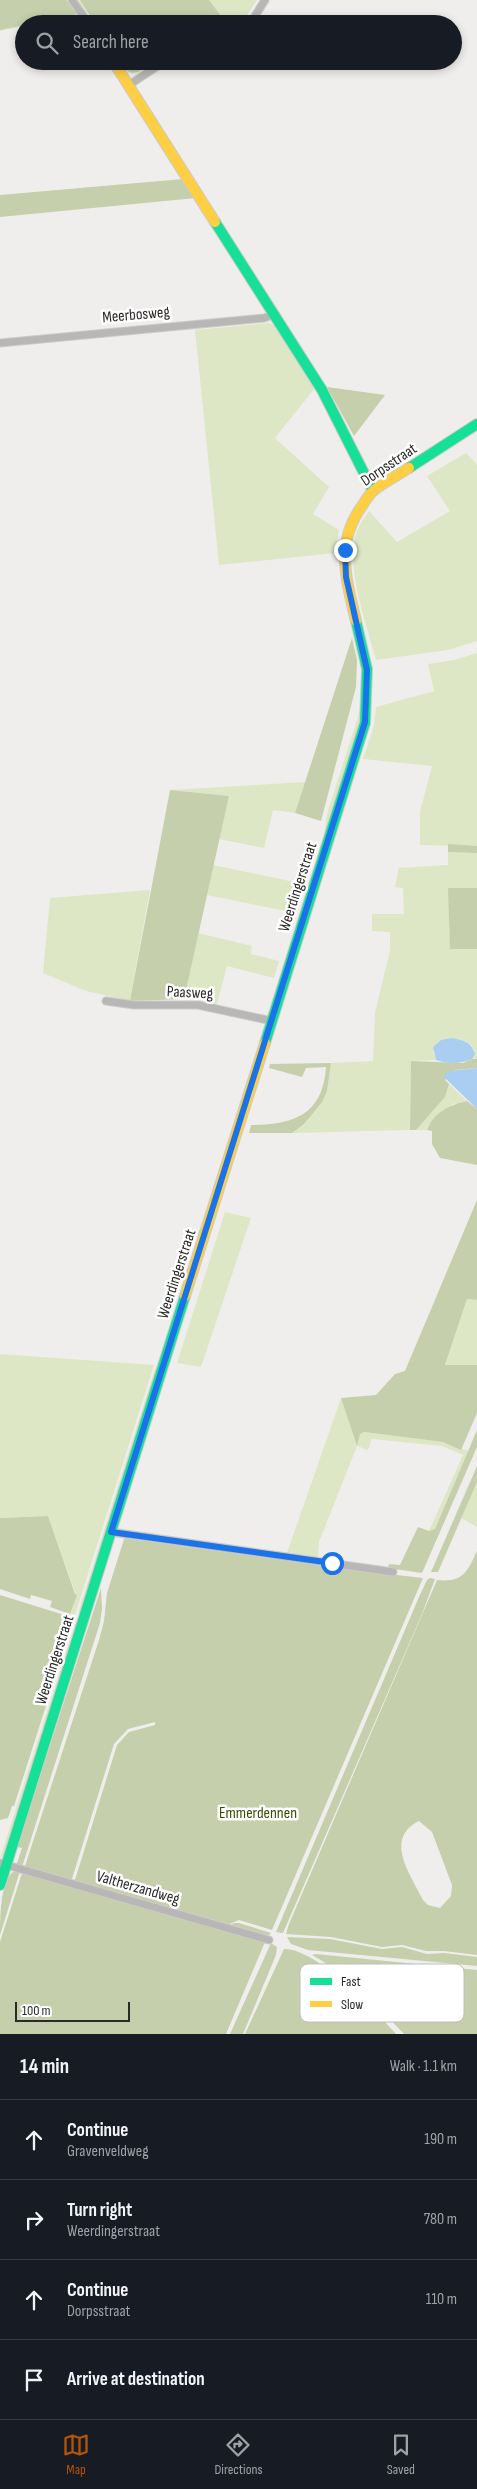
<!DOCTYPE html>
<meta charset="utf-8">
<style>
:root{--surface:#171b24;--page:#20242c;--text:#f1f3f6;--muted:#9ea1a6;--line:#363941;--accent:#b45309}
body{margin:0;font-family:"Sofia Sans Condensed",sans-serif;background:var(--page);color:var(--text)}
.scale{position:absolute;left:15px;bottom:12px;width:115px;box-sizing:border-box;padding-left:5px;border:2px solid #2c2a29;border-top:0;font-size:14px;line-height:18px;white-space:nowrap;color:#2c2a29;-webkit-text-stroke:4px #fff;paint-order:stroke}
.stop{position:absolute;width:15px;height:15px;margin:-11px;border:4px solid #1a73e8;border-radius:50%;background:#fff}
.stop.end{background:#1a73e8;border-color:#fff;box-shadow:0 1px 5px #0008}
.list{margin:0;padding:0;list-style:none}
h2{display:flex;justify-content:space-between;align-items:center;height:65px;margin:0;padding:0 20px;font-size:21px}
h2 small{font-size:16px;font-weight:400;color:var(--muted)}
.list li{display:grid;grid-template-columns:32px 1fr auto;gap:15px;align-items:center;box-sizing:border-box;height:80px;padding:0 20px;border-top:1px solid var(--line)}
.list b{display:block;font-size:19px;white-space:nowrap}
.list p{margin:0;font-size:16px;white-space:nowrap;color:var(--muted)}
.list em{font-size:16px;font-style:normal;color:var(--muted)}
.icon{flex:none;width:28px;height:28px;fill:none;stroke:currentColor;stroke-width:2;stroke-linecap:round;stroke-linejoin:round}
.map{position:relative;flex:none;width:477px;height:2034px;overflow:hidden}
.search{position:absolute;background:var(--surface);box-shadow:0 2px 8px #0003;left:15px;right:15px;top:15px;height:55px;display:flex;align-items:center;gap:12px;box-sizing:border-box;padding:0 18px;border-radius:28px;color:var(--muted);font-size:19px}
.sheet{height:385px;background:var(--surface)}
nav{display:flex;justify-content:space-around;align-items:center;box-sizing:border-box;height:70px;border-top:1px solid var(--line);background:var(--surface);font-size:14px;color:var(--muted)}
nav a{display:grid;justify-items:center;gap:2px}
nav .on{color:var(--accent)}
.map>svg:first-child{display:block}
</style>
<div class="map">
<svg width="477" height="2034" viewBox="0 0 477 2034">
<rect width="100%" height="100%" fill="#f0eeec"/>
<g fill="#dde7c6">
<path d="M 0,0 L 257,0 L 243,21 L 245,24 L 99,24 L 89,12 L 34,24 L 24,24 L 24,26 L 0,31 Z"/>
<path d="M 269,323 L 277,327 L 315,388 L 275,438 L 329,487 L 313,514 L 339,530 L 335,553 L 219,565 L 195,330 Z"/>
<path d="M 466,453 L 477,465 L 477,641 L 448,650 L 376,660 C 367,625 347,573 355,538 C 357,528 363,519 369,511 L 397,542 L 450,511 L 427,476 Z"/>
<path d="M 477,653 L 477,846 L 420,845 L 420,812 L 432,766 L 363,759 L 374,726 L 376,707 L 434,691 L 428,664 L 454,660 Z"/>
<path d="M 362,704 L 360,723 L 322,848 L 327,814 Z"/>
<path d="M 305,782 L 295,813 L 273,810 L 264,848 L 219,839 L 229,796 L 170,790 Z"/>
<path d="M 448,852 L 477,853 L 477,888 L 449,888 L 450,949 L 477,949 L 477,1059 L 472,1059 L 475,1054 L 472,1046 L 466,1041 L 433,1051 L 436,1060 L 411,1061 L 410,1130 L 292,1133 L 304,1124 L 327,1091 L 331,1063 L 373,1061 L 375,1012 L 390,951 L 390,932 L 372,931 L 372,914 L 404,914 L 403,888 L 395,887 L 399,868 L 448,865 Z"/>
<path d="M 213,865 L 304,884 L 295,913 L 207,895 Z"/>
<path d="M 150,890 L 130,1001 L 86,991 L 43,973 L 50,898 Z"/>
<path d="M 198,933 L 252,946 L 251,954 L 279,961 L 274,978 L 227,966 L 217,1004 L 184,999 Z"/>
<path d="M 449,1084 L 467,1101 L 453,1104 L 428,1125 L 427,1130 L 416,1130 L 445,1097 Z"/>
<path d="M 225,1212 L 251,1218 L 201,1367 L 177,1363 Z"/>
<path d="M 467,1299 L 477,1300 L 477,1365 L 445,1366 Z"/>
<path d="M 0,1354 L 154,1365 L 75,1615 L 70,1614 L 76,1595 L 48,1516 L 0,1518 Z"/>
<path d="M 155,1369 L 158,1371 L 83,1609 L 78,1613 Z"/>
<path d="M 341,1398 L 357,1445 L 360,1434 L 363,1432 L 443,1442 L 468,1451 L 435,1529 L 429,1531 L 463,1455 L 442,1446 L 372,1439 L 368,1450 L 357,1446 L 319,1542 L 318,1558 L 287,1553 Z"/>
<path d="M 477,1482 L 477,1527 L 461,1518 Z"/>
<path d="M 76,1621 L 77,1627 L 5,1855 L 0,1858 Z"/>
</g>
<g fill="#c5cfab" fill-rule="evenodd">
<path d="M 0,0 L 66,0 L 77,14 L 0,30 Z"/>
<path d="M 80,0 L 209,0 L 227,24 L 95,24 Z"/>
<path d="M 119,61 L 155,61 C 138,72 132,81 119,61 Z"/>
<path d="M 183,179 L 196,198 L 0,217 L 0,195 Z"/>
<path d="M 327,387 L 385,395 L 354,436 Z"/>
<path d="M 352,638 L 357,660 L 356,687 L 321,821 L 295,813 Z"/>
<path d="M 170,790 L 229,796 L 184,999 L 130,1001 Z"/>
<path d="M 448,844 L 477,846 L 477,853 L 448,852 Z"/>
<path d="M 448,888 L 477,888 L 477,949 L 450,949 Z"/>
<path d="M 472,1059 L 477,1059 L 477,1068 L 455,1070 L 445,1080 L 449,1084 L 445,1097 L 416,1130 L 410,1130 L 411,1061 L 463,1063 Z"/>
<path d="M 331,1063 L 327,1091 L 322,1102 L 304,1124 L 292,1133 L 249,1133 L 251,1125 C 293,1125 323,1115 326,1067 L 306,1068 L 302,1077 L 269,1068 L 270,1064 Z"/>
<path d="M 467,1101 L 477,1109 L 477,1165 L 440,1158 L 432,1144 L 432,1131 L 427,1130 C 433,1113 451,1104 467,1101 Z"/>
<path d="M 477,1200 L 477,1300 L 467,1299 L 445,1365 L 477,1365 L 477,1413 L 461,1450 L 443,1442 L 364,1432 L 360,1434 L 357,1446 L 341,1398 L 376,1395 L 395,1374 L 405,1371 Z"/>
<path d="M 477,1430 L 477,1447 L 422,1573 L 388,1568 L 389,1564 L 400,1565 L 418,1527 L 429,1531 L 435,1529 Z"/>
<path d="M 477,1466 L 477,1482 L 438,1572 L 431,1572 Z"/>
<path d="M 48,1516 L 75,1594 L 77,1595 L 70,1614 L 50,1607 L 52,1601 L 31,1595 L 30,1599 L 0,1589 L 0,1518 Z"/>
<path d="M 125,1536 L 361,1571 L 423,1578 L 272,1930 L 239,1920 L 227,1925 L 74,1883 L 117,1745 L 129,1732 L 155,1725 L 155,1722 L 128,1729 L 114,1744 L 71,1882 L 24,1869 L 99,1640 L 104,1621 L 107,1593 Z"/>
<path d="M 477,1551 L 477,1955 L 444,1951 L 426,1951 L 402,1945 L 382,1947 L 331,1937 L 286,1934 L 289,1924 L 437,1580 C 463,1583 467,1572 477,1551 ZM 419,1821 L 432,1832 L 452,1885 L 451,1896 L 440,1908 L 428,1905 L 423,1900 C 411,1875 383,1839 419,1821 Z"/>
<path d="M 430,1578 L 435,1579 L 422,1614 L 283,1933 L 276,1932 L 419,1597 L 427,1580 Z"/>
<path d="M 101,1588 L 102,1609 L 100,1623 L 22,1867 L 16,1866 L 22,1848 L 17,1847 Z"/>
<path d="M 0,1595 L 74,1618 L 14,1806 L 12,1806 L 8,1818 L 0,1820 Z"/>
<path d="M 15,1871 L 20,1871 L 0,1935 C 0,1920 0,1876 15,1871 Z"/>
<path d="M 22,1873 L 265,1942 L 226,2034 L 0,2034 L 0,1942 Z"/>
<path d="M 234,1923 L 239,1923 L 271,1933 L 268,1936 L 229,1926 Z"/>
<path d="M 287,1937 L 330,1939 L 382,1949 L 402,1947 L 427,1954 L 444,1953 L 477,1957 L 477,1966 L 308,1950 L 291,1944 Z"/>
<path d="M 271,1943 L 277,1947 L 276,1955 L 243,2034 L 230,2034 Z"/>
<path d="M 284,1949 C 316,1948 375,2011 396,2034 L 245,2034 Z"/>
<path d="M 316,1954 L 477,1970 L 477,2034 L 404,2034 C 377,2005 348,1974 312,1955 Z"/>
</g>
<g fill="#aacef1">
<path d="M 452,1038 C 464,1041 471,1041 475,1054 L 472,1059 C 460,1064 449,1064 436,1060 L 433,1047 L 441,1040 Z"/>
<path d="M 477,1068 L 477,1109 L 444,1077 L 445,1074 L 450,1071 Z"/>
</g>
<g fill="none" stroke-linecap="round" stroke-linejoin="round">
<g stroke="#cccbca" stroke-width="9">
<g id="street">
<path d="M 72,0 L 89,24"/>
<path d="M 250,24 L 265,0"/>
<path d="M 129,85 L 165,61"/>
<path d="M 0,343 L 264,318 L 275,314"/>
<path d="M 106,1001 L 134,1005 L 198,1005 L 272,1021"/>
<path d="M 111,1532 L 393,1572"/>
<path d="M 0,1863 L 269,1940"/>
</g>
</g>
<g stroke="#cccbca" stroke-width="12">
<g id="fast">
<path d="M 215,222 L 322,390 L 373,491"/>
<path d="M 409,468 L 477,424"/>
<path d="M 265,1043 L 365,723 L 367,669 L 356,621"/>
<path d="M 0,1885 L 185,1296"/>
</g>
</g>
<g stroke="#cccbca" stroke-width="12">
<g id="slow">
<path d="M 113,61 L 215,222"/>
<path d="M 356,621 C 346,579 335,543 362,506 C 365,501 369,495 373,491 C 384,482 398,475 409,468"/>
<path d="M 185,1296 L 265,1043"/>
</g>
</g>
<use href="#street" stroke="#b8b7b6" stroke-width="7"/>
<use href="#fast" stroke="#16e098" stroke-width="10"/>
<use href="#slow" stroke="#ffcf43" stroke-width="10"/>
</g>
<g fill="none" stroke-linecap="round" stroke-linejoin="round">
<path stroke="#1a73e8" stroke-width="6" d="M 332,1563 L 111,1532 L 365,722 L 367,670 L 346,577 L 345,550"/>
</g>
<g text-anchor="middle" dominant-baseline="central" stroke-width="5" stroke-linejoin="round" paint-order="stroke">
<g font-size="16" fill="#2c2a29" stroke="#fff">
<text transform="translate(136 315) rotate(-5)">Meerbosweg</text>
<text transform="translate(389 465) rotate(-34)">Dorpsstraat</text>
<text transform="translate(298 887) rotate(-72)">Weerdingerstraat</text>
<text transform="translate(190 993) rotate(3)">Paasweg</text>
<text transform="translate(177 1274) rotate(-72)">Weerdingerstraat</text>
<text transform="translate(55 1660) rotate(-72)">Weerdingerstraat</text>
<text transform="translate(138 1888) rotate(16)">Valtherzandweg</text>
</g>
<g font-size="16" fill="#3b4d00" stroke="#fff">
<text x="258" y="1813">Emmerdennen</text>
</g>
</g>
<rect x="300" y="1964" width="164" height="58" rx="8" fill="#fff" stroke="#c0bfbf" stroke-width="1"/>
<rect x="310" y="1978" width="22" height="7" fill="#16e098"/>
<rect x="310" y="2001" width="22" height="6" fill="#ffcf43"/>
<g font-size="14" fill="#2c2a29">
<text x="341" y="1986">Fast</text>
<text x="341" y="2009">Slow</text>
</g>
</svg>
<div class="scale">100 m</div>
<div class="stop" style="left:332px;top:1563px"></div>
<div class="stop end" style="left:345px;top:550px"></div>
<div class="search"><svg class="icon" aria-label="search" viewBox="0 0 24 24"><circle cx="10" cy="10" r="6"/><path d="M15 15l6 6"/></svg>Search here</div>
</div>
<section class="sheet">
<h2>14 min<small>Walk · 1.1 km</small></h2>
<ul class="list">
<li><svg class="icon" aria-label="ahead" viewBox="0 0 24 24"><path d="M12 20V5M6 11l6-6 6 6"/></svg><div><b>Continue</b><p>Gravenveldweg</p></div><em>190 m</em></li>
<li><svg class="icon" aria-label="right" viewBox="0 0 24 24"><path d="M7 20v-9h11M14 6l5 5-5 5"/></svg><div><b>Turn right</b><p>Weerdingerstraat</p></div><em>780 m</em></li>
<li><svg class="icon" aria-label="ahead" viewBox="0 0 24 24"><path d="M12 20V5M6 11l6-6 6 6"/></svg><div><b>Continue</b><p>Dorpsstraat</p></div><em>110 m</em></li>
<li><svg class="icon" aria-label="arrive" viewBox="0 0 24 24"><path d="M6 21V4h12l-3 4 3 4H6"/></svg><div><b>Arrive at destination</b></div></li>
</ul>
</section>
<nav>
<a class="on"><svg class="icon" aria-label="map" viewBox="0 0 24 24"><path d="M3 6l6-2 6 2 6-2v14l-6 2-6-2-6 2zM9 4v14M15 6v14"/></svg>Map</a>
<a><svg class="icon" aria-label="directions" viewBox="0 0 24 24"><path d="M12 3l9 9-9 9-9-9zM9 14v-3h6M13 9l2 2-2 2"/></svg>Directions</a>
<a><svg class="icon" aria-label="saved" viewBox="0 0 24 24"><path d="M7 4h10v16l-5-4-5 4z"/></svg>Saved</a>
</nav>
